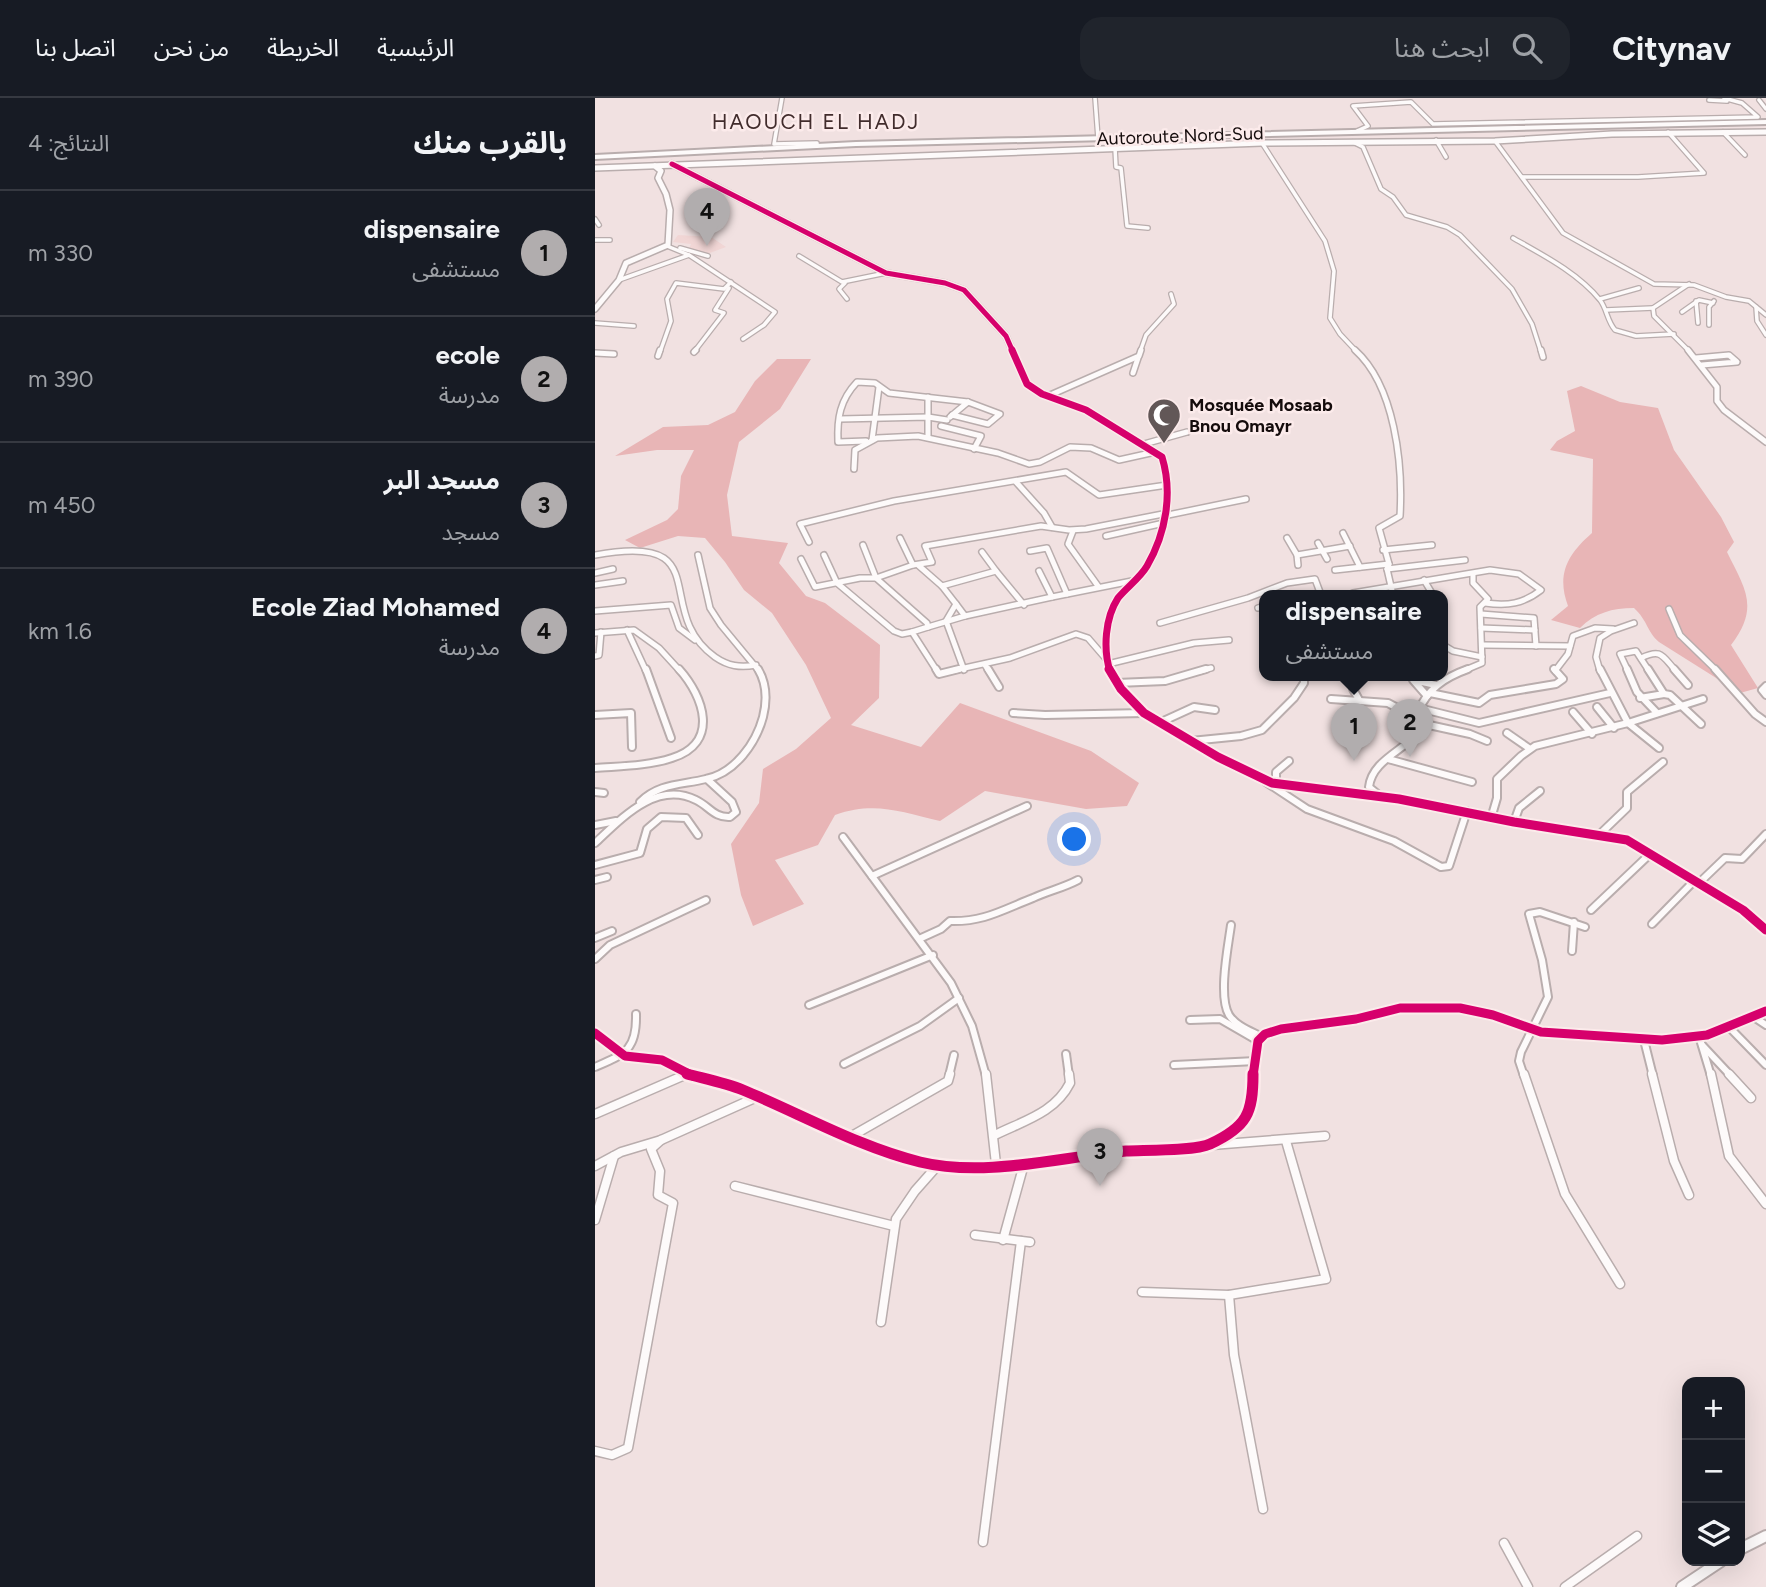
<!DOCTYPE html>
<html lang="ar">
<meta charset="utf-8">
<style>
:root{--surface:#171b24;--page:#20242c;--text:#f1f3f6;--muted:#9ea1a6;--line:#363941;--accent:#b1adae}
body{margin:0;font-family:Figtree,"Noto Sans Arabic",sans-serif;background:var(--page);color:var(--text);direction:rtl}
.controls{position:absolute;right:21px;bottom:21px;display:grid;overflow:hidden;border-radius:14px;box-shadow:0 7px 28px #0002}
.controls button{width:63px;height:63px;display:grid;place-items:center;padding:0;border:0;border-bottom:2px solid var(--line);background:var(--surface);color:var(--text);font:35px sans-serif}
.you{position:absolute;left:480px;top:742px;width:24px;height:24px;margin:-18px;border:5px solid #fff;border-radius:50%;background:#1a73e8;box-shadow:0 0 0 10px #1a73e833}
.badge{display:grid;place-items:center;width:46px;height:46px;border-radius:50%;background:var(--accent);color:#111;font-size:23px;font-weight:700}
.pin{position:absolute;translate:-50% -58px;filter:drop-shadow(0 2px 4px #0008)}
.pin::after{content:'';position:absolute;top:37px;width:24px;height:21px;background:inherit;clip-path:polygon(0 0,100% 0,50% 100%)}
.popup{position:absolute;left:664px;top:492px;width:189px;height:91px;box-sizing:border-box;display:grid;place-content:center;border-radius:14px;background:var(--surface);filter:drop-shadow(0 2px 5px #0005);font-size:23px;white-space:nowrap;color:var(--muted)}
.popup b{font-size:26px;color:var(--text)}
.popup::after{content:'';position:absolute;left:50%;top:100%;margin-left:-14px;border:14px solid transparent;border-top-color:var(--surface)}
.list{margin:0;padding:0;list-style:none}
h2{display:flex;justify-content:space-between;align-items:center;height:91px;margin:0;padding:0 28px;font-size:30px}
h2 small{font-size:23px;font-weight:400;color:var(--muted)}
.list li{display:grid;grid-template-columns:46px 1fr auto;gap:21px;align-items:center;box-sizing:border-box;height:126px;padding:0 28px;border-top:2px solid var(--line)}
.list b{display:block;font-size:26px;white-space:nowrap}
.list p{margin:0;font-size:23px;white-space:nowrap;color:var(--muted)}
.list em{font-size:23px;font-style:normal;color:var(--muted)}
.icon{flex:none;width:38px;height:38px;fill:none;stroke:currentColor;stroke-width:2;stroke-linecap:round;stroke-linejoin:round}
.map{position:relative;flex:none;width:1171px;height:1489px;overflow:hidden;direction:ltr}
header{display:flex;align-items:center;gap:42px;box-sizing:border-box;height:98px;padding:0 35px;background:var(--surface);border-bottom:2px solid var(--line)}
header strong{font-size:33px}
nav{display:flex;gap:38px;margin-inline-start:auto;font-size:24px}
.search{width:490px;height:63px;background:var(--page);display:flex;align-items:center;gap:18px;box-sizing:border-box;padding:0 24px;border-radius:21px;color:var(--muted);font-size:26px}
main{display:flex}
aside{flex:1;background:var(--surface)}
.map>svg:first-child{display:block}
</style>
<header>
<strong>Citynav</strong>
<div class="search"><svg class="icon" aria-label="search" viewBox="0 0 24 24"><circle cx="10" cy="10" r="6"/><path d="M15 15l6 6"/></svg>ابحث هنا</div>
<nav><a>الرئيسية</a><a>الخريطة</a><a>من نحن</a><a>اتصل بنا</a></nav>
</header>
<main>
<div class="map">
<svg width="1171" height="1489" viewBox="0 0 1171 1489">
<rect width="100%" height="100%" fill="#f1e1e1"/>
<path fill="#f1d6d5" d="M 83,137 L 116,139 L 131,149 L 112,156 L 94,151 L 96,146 L 78,144 Z"/>
<g fill="#e8b5b6">
<path d="M 182,261 L 216,261 L 185,311 L 144,344 L 132,397 L 137,438 L 193,445 L 184,465 L 211,498 L 230,505 L 285,547 L 284,600 L 256,627 L 326,649 L 365,605 L 496,653 L 544,685 L 532,708 L 491,711 L 390,693 L 345,723 C 305,714 280,703 240,717 L 223,747 L 180,762 L 209,806 L 158,828 L 146,797 L 136,746 L 164,705 L 168,671 L 201,651 L 236,620 L 211,567 L 177,515 L 149,492 L 130,464 L 110,440 L 83,438 L 45,450 L 30,442 L 72,422 L 83,411 L 86,378 L 99,352 L 62,352 L 20,358 L 68,329 L 113,327 L 140,314 L 160,283 Z"/>
<path d="M 986,288 L 1025,304 L 1063,310 L 1079,352 L 1126,419 L 1139,444 L 1132,454 C 1150,491 1165,509 1136,547 L 1163,590 L 1145,595 L 1064,544 C 1052,534 1053,523 1039,510 C 1017,510 1000,515 985,530 L 956,522 L 973,508 C 961,476 973,456 997,435 L 998,361 L 955,352 L 962,343 L 980,333 L 972,293 Z"/>
</g>
<g fill="none" stroke-linecap="round" stroke-linejoin="round">
<g stroke="#b9adad" stroke-width="6">
<g id="street-far3">
<path d="M 187,0 L 179,46 L 222,45 L 222,48"/>
<path d="M 500,0 L 503,40"/>
<path d="M 1114,2 L 1132,3"/>
<path d="M 1164,2 L 1171,11"/>
<path d="M 762,33 L 773,28 L 758,8 L 816,4 L 838,26 L 1163,19 L 1147,5 L 1129,0"/>
<path d="M 1128,34 L 1150,57"/>
<path d="M 841,42 L 851,59"/>
<path d="M 900,43 L 968,135 L 1059,186 L 1099,187 L 1131,199 L 1154,203 L 1171,217"/>
<path d="M 758,44 L 768,49 L 786,91 L 798,99 L 811,117 L 852,129 L 865,137 L 917,191 L 937,226 L 946,254"/>
<path d="M 667,45 L 730,143 L 739,173 L 735,220 L 745,236 L 762,254"/>
<path d="M 520,50 L 521,69 L 526,70 L 532,128 L 553,130"/>
<path d="M 927,79 L 1043,79 L 1109,75 L 1073,34"/>
<path d="M 0,121 L 4,127"/>
<path d="M 918,140 C 948,157 983,175 1005,202 C 1012,211 1012,223 1020,232 L 1041,238 L 1079,236"/>
<path d="M 0,142 L 15,142"/>
<path d="M 85,150 L 113,158"/>
<path d="M 94,157 L 180,214 L 169,227 L 148,241"/>
<path d="M 204,158 L 247,184 L 291,175"/>
<path d="M 24,182 L 94,157 L 72,148"/>
<path d="M 250,185 L 244,191 L 252,201"/>
<path d="M 1094,186 L 1058,210 L 1059,218 L 1095,254"/>
<path d="M 1005,201 L 1044,190"/>
<path d="M 1101,203 L 1103,225"/>
<path d="M 1161,209 L 1162,223 L 1171,237"/>
<path d="M 1011,212 L 1058,210"/>
<path d="M 1087,214 L 1104,202 L 1118,205"/>
<path d="M 0,225 L 39,228"/>
<path d="M 1114,227 L 1114,209 L 1119,203"/>
<path d="M 65,254 L 76,223 L 72,201 L 81,185 L 129,191 L 136,184"/>
<path d="M 99,254 L 129,215 L 120,212 L 134,190"/>
<path d="M 545,254 L 551,237 L 579,206 L 576,196"/>
</g>
</g>
<g stroke="#b9adad" stroke-width="8">
<g id="street-far2">
<path d="M 760,252 C 800,288 808,366 805,418 L 784,430 L 794,466 L 792,471 L 798,497"/>
<path d="M 946,252 L 948,259"/>
<path d="M 1093,252 L 1122,289 L 1122,303 L 1129,312 L 1171,344"/>
<path d="M 99,254 L 101,252"/>
<path d="M 0,255 L 19,256"/>
<path d="M 63,258 L 65,252"/>
<path d="M 1101,260 L 1134,257 L 1142,264 L 1107,267"/>
<path d="M 538,275 L 543,260"/>
<path d="M 453,298 L 544,258 L 546,252"/>
<path d="M 333,299 L 333,339"/>
<path d="M 355,319 L 373,304"/>
<path d="M 245,321 L 333,319 L 352,322"/>
<path d="M 346,328 L 386,338 L 379,351"/>
<path d="M 277,342 L 284,289"/>
<path d="M 271,343 L 243,344 C 242,320 245,302 262,284 L 280,285 L 294,295 L 373,304 L 405,316 L 393,326 L 357,317"/>
<path d="M 549,346 L 592,334"/>
<path d="M 259,371 L 260,352 L 282,340 L 323,338 L 403,355 L 434,366 L 445,364 L 475,349 L 496,350 L 524,362 L 560,354"/>
<path d="M 421,384 L 449,415 L 457,429"/>
<path d="M 573,417 L 651,401"/>
<path d="M 478,433 L 473,446 L 503,488"/>
<path d="M 748,435 L 765,469"/>
<path d="M 511,438 L 569,425"/>
<path d="M 692,440 L 702,457 L 703,467"/>
<path d="M 214,444 L 205,426 L 299,403 L 471,374 L 504,397 L 572,387"/>
<path d="M 723,445 L 732,461"/>
<path d="M 268,447 L 281,480 L 332,525 L 333,529 L 317,534 L 342,573"/>
<path d="M 788,452 L 837,447"/>
<path d="M 435,453 L 452,450 L 472,496 L 537,483"/>
<path d="M 387,454 L 401,473"/>
<path d="M 0,457 C 125,434 55,512 120,559 C 133,568 145,570 161,567"/>
<path d="M 103,457 L 115,510 L 126,527 L 164,573"/>
<path d="M 229,457 L 242,485 L 299,533 L 307,536 L 317,534"/>
<path d="M 702,457 L 755,448"/>
<path d="M 206,461 L 220,489 L 265,480 L 281,480 L 318,467 L 305,440"/>
<path d="M 318,467 L 337,464 L 330,448 L 446,428 L 474,432 L 491,431 L 573,415"/>
<path d="M 323,467 L 347,488"/>
<path d="M 792,471 L 870,462"/>
<path d="M 740,472 L 794,466"/>
<path d="M 444,473 L 457,499 L 472,496"/>
<path d="M 0,475 L 18,471"/>
<path d="M 829,482 L 838,497"/>
<path d="M 0,487 L 28,483"/>
<path d="M 758,495 L 895,472 L 924,476 L 946,492 C 928,506 913,508 890,505"/>
<path d="M 663,510 L 670,508"/>
<path d="M 1074,511 L 1085,537 L 1122,573"/>
<path d="M 0,513 L 76,507 L 84,530 L 100,542"/>
<path d="M 886,516 L 939,520 L 941,548"/>
<path d="M 370,518 L 457,499"/>
<path d="M 565,525 L 653,500 L 692,485 L 720,481 L 726,497"/>
<path d="M 333,529 L 370,518 L 361,506"/>
<path d="M 886,530 L 940,532"/>
<path d="M 32,532 L 51,573"/>
<path d="M 0,535 L 39,532 L 64,550 L 85,573"/>
<path d="M 848,547 L 858,553 L 887,559"/>
<path d="M 888,547 L 975,548"/>
<path d="M 0,558 L 4,557 L 6,534"/>
<path d="M 1046,560 C 1067,550 1067,558 1081,573"/>
<path d="M 513,566 L 599,545 L 634,542"/>
<path d="M 390,567 L 394,573"/>
<path d="M 369,572 L 351,523 L 361,506 L 347,488 L 401,473 L 429,507"/>
<path d="M 356,573 L 415,560 L 481,536 L 493,540 L 512,562"/>
<path d="M 605,573 L 616,570"/>
<path d="M 868,573 L 887,565 L 885,509 L 893,501 L 878,485 L 878,477"/>
<path d="M 960,573 L 973,556 L 978,538 L 1000,530 L 1018,531"/>
<path d="M 1005,573 L 1001,559 L 1005,540 L 1016,533 L 1039,525"/>
<path d="M 1033,573 L 1025,556 L 1041,553 L 1054,573"/>
</g>
</g>
<g stroke="#b9adad" stroke-width="10">
<g id="street-far1">
<path d="M 51,571 L 76,640"/>
<path d="M 341,571 L 344,576 L 364,571"/>
<path d="M 393,571 L 404,589"/>
<path d="M 1032,571 L 1042,594 L 1062,615"/>
<path d="M 1053,571 L 1069,596 L 1075,597 L 1106,626"/>
<path d="M 1079,571 L 1093,587"/>
<path d="M 1120,571 L 1160,616 L 1171,624"/>
<path d="M 824,581 L 837,577"/>
<path d="M 522,585 L 570,583 L 611,571"/>
<path d="M 1171,588 L 1167,592 L 1171,597"/>
<path d="M 758,591 L 764,602"/>
<path d="M 835,595 L 884,605 L 895,597 L 961,586 L 968,581 L 959,571"/>
<path d="M 832,598 L 818,582 L 841,587"/>
<path d="M 1045,600 L 1069,596"/>
<path d="M 736,601 L 793,605 L 823,621"/>
<path d="M 1002,609 L 1019,630"/>
<path d="M 824,610 L 884,625 L 1015,595"/>
<path d="M 978,614 L 997,636"/>
<path d="M 418,615 L 450,617 L 549,615"/>
<path d="M 0,617 L 36,615 L 37,649"/>
<path d="M 564,625 L 599,609 L 620,612"/>
<path d="M 825,625 L 875,636 L 892,643"/>
<path d="M 1033,625 L 1108,601"/>
<path d="M 1033,625 L 1064,650"/>
<path d="M 912,635 L 935,651"/>
<path d="M 596,643 L 646,638 L 667,632 L 699,600 L 709,585 L 709,577"/>
<path d="M 793,661 L 877,684"/>
<path d="M 0,670 C 25,668 53,668 77,660 C 125,645 109,599 84,571"/>
<path d="M 671,684 L 712,711 L 799,743 L 846,769 L 854,768 L 872,713"/>
<path d="M 681,685 L 681,674 L 694,663"/>
<path d="M 0,694 L 9,695"/>
<path d="M 785,698 L 774,689 C 777,661 812,652 827,630 L 822,615 C 833,591 848,580 873,571"/>
<path d="M 45,704 C 64,685 87,687 111,681 C 140,675 161,645 168,619 C 172,603 172,586 163,571"/>
<path d="M 897,717 L 902,700 L 902,681 L 926,658 L 940,648 L 1033,625 L 1005,571"/>
<path d="M 919,724 L 924,710 L 945,693"/>
<path d="M 0,727 L 21,723"/>
<path d="M 1005,736 L 1032,710 L 1032,694 L 1068,664"/>
<path d="M 248,739 L 356,885 L 377,928 L 391,978"/>
<path d="M 0,745 C 26,721 61,682 101,702 C 114,708 119,720 135,719 L 141,714 L 137,704 L 112,681"/>
<path d="M 0,767 L 45,755 L 52,731 L 66,719 L 91,720 L 103,737"/>
<path d="M 277,778 L 432,708"/>
<path d="M 0,782 L 12,779"/>
<path d="M 1104,785 L 1130,760 L 1147,761 L 1171,736"/>
<path d="M 996,812 L 1056,755"/>
<path d="M 1057,826 L 1100,782"/>
<path d="M 636,827 C 633,849 623,898 634,917 C 641,928 656,933 667,939"/>
<path d="M 0,840 L 17,833"/>
<path d="M 324,841 L 346,831 L 355,823 C 389,824 407,812 438,800 C 453,793 468,790 483,782"/>
<path d="M 977,853 L 979,824"/>
<path d="M 0,861 L 15,847 L 111,802"/>
<path d="M 214,907 L 338,857"/>
<path d="M 1159,919 L 1171,927"/>
<path d="M 595,922 L 625,921 L 663,943"/>
<path d="M 1135,930 L 1171,967"/>
<path d="M 1104,938 L 1116,978"/>
<path d="M 1049,942 L 1058,978"/>
<path d="M 1107,947 L 1136,978"/>
<path d="M 471,956 L 474,978"/>
<path d="M 249,966 L 325,928 L 364,900"/>
<path d="M 579,967 L 661,963"/>
<path d="M 0,969 C 30,956 42,952 41,916"/>
<path d="M 88,978 L 92,976"/>
<path d="M 354,978 L 359,957"/>
<path d="M 929,978 L 924,963 L 926,954 L 953,899 L 947,862 L 934,816 L 945,814 L 990,829"/>
</g>
</g>
<g stroke="#b9adad" stroke-width="11">
<g id="street">
<path d="M 391,976 L 401,1066"/>
<path d="M 929,976 L 970,1096 L 1025,1186"/>
<path d="M 1057,976 L 1079,1063 L 1094,1097"/>
<path d="M 1116,976 L 1134,1058 L 1171,1106"/>
<path d="M 1134,976 L 1156,1000"/>
<path d="M 0,1016 L 92,976"/>
<path d="M 400,1037 C 428,1023 460,1015 475,985 L 474,976"/>
<path d="M 255,1039 L 353,983 L 355,976"/>
<path d="M 617,1047 L 730,1038"/>
<path d="M 0,1068 L 26,1054 L 66,1042 L 162,999"/>
<path d="M 140,1088 L 299,1128"/>
<path d="M 0,1122 L 19,1058"/>
<path d="M 380,1137 L 435,1144"/>
<path d="M 408,1142 L 429,1066"/>
<path d="M 547,1194 L 634,1197 L 731,1181 L 691,1043"/>
<path d="M 634,1197 L 639,1257 L 668,1411"/>
<path d="M 286,1224 L 301,1121 L 320,1093 L 343,1067"/>
<path d="M 0,1353 L 17,1357 L 33,1350 L 78,1105 L 63,1097 L 65,1073 L 56,1051 L 66,1042"/>
<path d="M 388,1444 L 426,1143"/>
<path d="M 909,1445 L 933,1489"/>
<path d="M 970,1489 L 1042,1438"/>
</g>
</g>
<g stroke="#b9adad" stroke-width="8">
<g id="secondary-far3">
<path d="M 77,66 L 291,175 L 350,185 L 369,192 L 411,238 L 418,254"/>
<path d="M 0,70 L 667,45 L 900,43 L 1017,36 L 1171,34"/>
<path d="M 0,211 L 24,182 L 31,165 L 73,147 L 75,112 L 71,96 L 63,80 L 66,73 L 60,68"/>
</g>
</g>
<g stroke="#b9adad" stroke-width="9">
<path id="secondary-far2" d="M 417,252 L 432,286 L 447,296 L 491,312 L 567,359 C 578,395 571,435 552,468 C 545,480 532,489 523,500 C 510,520 508,551 515,573"/>
</g>
<g stroke="#b9adad" stroke-width="11">
<g id="secondary-far1">
<path d="M 514,571 L 526,591 L 549,615 L 623,659 L 677,685 L 804,701 L 919,724 L 1032,742 L 1148,812 L 1171,832"/>
<path d="M 0,935 L 30,958 L 67,962 L 98,978"/>
<path d="M 658,978 L 663,943 L 670,936 L 686,931 L 761,921 L 805,910 L 865,910 L 898,917 L 946,934 L 1067,942 L 1112,937 L 1171,913"/>
</g>
</g>
<g stroke="#b9adad" stroke-width="14">
<g id="secondary">
<path d="M 92,976 C 111,981 131,985 148,992 C 206,1016 264,1049 325,1064 C 391,1080 464,1059 531,1053 C 550,1052 600,1053 615,1046 C 652,1029 658,1015 658,976"/>
<path d="M 1145,1451 L 1171,1438"/>
<path d="M 1087,1489 L 1126,1463"/>
</g>
</g>
<g stroke="#b9adad" stroke-width="4">
<path id="highway" d="M 1171,22 L 1171,26 L 261,48 L 0,61 L 0,57 L 261,44 Z"/>
</g>
<use href="#street-far3" stroke="#fdfafa" stroke-width="3.5"/>
<use href="#street-far2" stroke="#fdfafa" stroke-width="5"/>
<use href="#street-far1" stroke="#fdfafa" stroke-width="6"/>
<use href="#street" stroke="#fdfafa" stroke-width="8"/>
<use href="#secondary-far3" stroke="#fdfafa" stroke-width="5"/>
<use href="#secondary-far2" stroke="#fdfafa" stroke-width="6"/>
<use href="#secondary-far1" stroke="#fdfafa" stroke-width="8"/>
<use href="#secondary" stroke="#fdfafa" stroke-width="10"/>
<use href="#highway" fill="#fdfafa" fill-rule="evenodd"/>
<g stroke="#fcebeb" stroke-width="8">
<path id="cycleway-far3" d="M 77,66 L 291,175 L 350,185 L 369,192 L 411,238 L 418,254"/>
</g>
<g stroke="#fcebeb" stroke-width="10">
<path id="cycleway-far2" d="M 417,252 L 432,286 L 447,296 L 491,312 L 567,359 C 578,395 571,435 552,468 C 545,480 532,489 523,500 C 510,520 508,551 515,573"/>
</g>
<g stroke="#fcebeb" stroke-width="13">
<g id="cycleway-far1">
<path d="M 514,571 L 526,591 L 549,615 L 623,659 L 677,685 L 804,701 L 919,724 L 1032,742 L 1148,812 L 1171,832"/>
<path d="M 0,935 L 30,958 L 67,962 L 98,978"/>
<path d="M 658,978 L 663,943 L 670,936 L 686,931 L 761,921 L 805,910 L 865,910 L 898,917 L 946,934 L 1067,942 L 1112,937 L 1171,913"/>
</g>
</g>
<g stroke="#fcebeb" stroke-width="16">
<path id="cycleway" d="M 92,976 C 111,981 131,985 148,992 C 206,1016 264,1049 325,1064 C 391,1080 464,1059 531,1053 C 550,1052 600,1053 615,1046 C 652,1029 658,1015 658,976"/>
</g>
<use href="#cycleway-far3" stroke="#d6006c" stroke-width="5"/>
<use href="#cycleway-far2" stroke="#d6006c" stroke-width="7"/>
<use href="#cycleway-far1" stroke="#d6006c" stroke-width="9"/>
<use href="#cycleway" stroke="#d6006c" stroke-width="11"/>
</g>
<defs>
<g id="mosque-pin" transform="scale(1.75)"><path d="M0 17L-7.5 6A9.5 9.5 0 1 1 7.5 6Z" fill="#625757" stroke="#fcebeb"/><path d="M3.5-4.9A6 6 0 1 0 3.5 4.9A5 5 0 1 1 3.5-4.9Z" fill="#fff"/></g>
</defs>
<g fill-rule="evenodd">
<use href="#mosque-pin" x="569" y="317"/>
</g>
<g text-anchor="middle" dominant-baseline="central" stroke-width="5" stroke-linejoin="round" paint-order="stroke">
<g font-size="18" fill="#150c0c" stroke="#fcebeb">
<text transform="translate(585 38) rotate(-2)">Autoroute Nord-Sud</text>
</g>
<g font-size="18" font-weight="bold" fill="#150c0c" stroke="#fcebeb" text-anchor="start">
<text x="594" y="307">Mosquée Mosaab<tspan x="594" dy="21">Bnou Omayr</tspan></text>
</g>
<g font-size="21" letter-spacing="2" fill="#412c2c" stroke="#fcebeb">
<text x="221" y="23">HAOUCH EL HADJ</text>
</g>
</g>
</svg>
<div class="controls">
<button>+</button>
<button>−</button>
<button><svg class="icon" aria-label="layers" viewBox="0 0 24 24"><path d="M12 4l9 5-9 5-9-5zM3 14l9 5 9-5"/></svg></button>
</div>
<div class="you"></div>
<div class="pin badge" style="left:759px;top:663px">1</div>
<div class="popup"><b>dispensaire</b>مستشفى</div>
<div class="pin badge" style="left:815px;top:659px">2</div>
<div class="pin badge" style="left:505px;top:1088px">3</div>
<div class="pin badge" style="left:112px;top:148px">4</div>
</div>
<aside>
<h2>بالقرب منك<small>النتائج: 4</small></h2>
<ul class="list">
<li><span class="badge">1</span><div><b>dispensaire</b><p>مستشفى</p></div><em>330 m</em></li>
<li><span class="badge">2</span><div><b>ecole</b><p>مدرسة</p></div><em>390 m</em></li>
<li><span class="badge">3</span><div><b>مسجد البر</b><p>مسجد</p></div><em>450 m</em></li>
<li><span class="badge">4</span><div><b>Ecole Ziad Mohamed</b><p>مدرسة</p></div><em>1.6 km</em></li>
</ul>
</aside>
</main>
